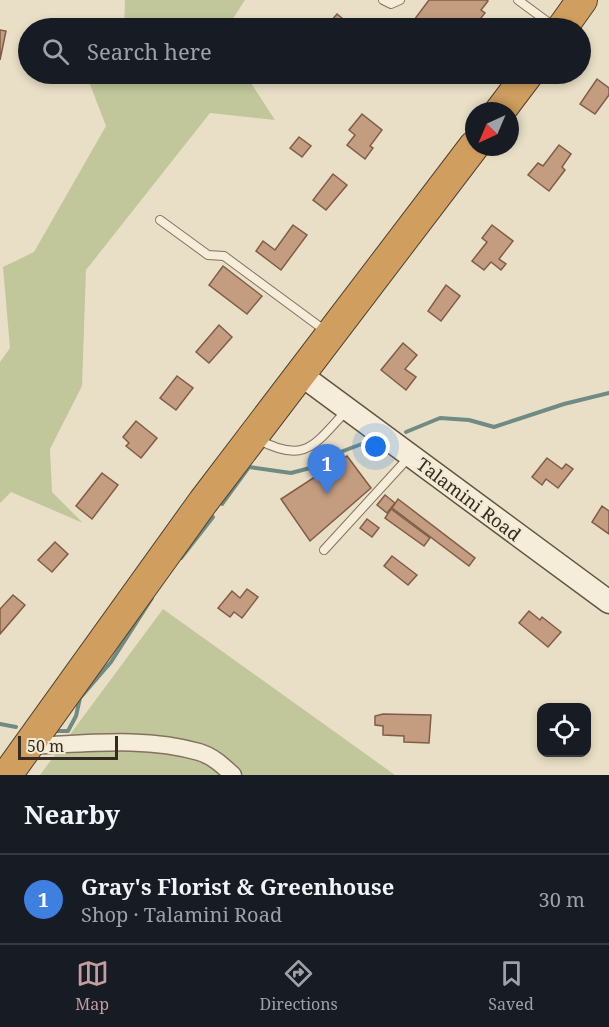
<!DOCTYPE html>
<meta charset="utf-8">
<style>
:root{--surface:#171b24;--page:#20242c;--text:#f1f3f6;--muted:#9ea1a6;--line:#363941;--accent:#c49d9f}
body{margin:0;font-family:"Noto Serif",serif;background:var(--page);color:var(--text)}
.controls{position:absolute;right:18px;bottom:18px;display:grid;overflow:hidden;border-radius:12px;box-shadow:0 3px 9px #0003}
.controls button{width:54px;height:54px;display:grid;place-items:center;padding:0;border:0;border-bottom:2px solid var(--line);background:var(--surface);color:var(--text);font:30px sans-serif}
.compass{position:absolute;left:465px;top:102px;width:54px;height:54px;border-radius:50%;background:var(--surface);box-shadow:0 3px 9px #0003;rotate:224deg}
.scale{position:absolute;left:18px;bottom:15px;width:100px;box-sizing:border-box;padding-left:6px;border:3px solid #352a20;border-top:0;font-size:16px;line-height:21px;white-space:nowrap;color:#352a20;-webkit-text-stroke:4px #f2e9d5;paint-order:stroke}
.you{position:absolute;left:376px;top:447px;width:21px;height:21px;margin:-15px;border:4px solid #fff;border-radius:50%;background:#1a73e8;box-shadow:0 0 0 9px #1a73e833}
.badge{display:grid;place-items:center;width:39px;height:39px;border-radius:50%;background:var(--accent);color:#fff;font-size:20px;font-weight:700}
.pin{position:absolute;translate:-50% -50px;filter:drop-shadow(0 2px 3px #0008)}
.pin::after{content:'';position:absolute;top:32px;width:21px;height:18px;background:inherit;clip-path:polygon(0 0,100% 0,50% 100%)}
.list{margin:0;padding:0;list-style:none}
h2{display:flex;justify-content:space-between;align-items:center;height:78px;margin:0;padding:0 24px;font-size:26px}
h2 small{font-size:20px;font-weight:400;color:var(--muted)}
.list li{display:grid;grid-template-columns:39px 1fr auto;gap:18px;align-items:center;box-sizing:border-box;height:90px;padding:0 24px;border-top:2px solid var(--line)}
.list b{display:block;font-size:22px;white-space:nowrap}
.list p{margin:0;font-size:20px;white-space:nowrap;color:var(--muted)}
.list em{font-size:20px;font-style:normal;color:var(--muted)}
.icon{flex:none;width:33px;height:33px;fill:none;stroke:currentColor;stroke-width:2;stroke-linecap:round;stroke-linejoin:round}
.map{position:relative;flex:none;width:609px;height:775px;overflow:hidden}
.search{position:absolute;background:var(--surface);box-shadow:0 3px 9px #0003;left:18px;right:18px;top:18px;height:66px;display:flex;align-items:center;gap:15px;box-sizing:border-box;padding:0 21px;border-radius:33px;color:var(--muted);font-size:22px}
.sheet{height:168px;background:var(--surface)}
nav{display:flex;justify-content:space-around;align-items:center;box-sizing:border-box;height:84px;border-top:2px solid var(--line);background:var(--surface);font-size:16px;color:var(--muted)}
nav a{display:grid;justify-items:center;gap:3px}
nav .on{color:var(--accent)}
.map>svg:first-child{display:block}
</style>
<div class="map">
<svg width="609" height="775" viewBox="0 0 609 775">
<rect width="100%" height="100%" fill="#e9dfc6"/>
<g fill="#c1c79b">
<path d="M 125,0 L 245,0 L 227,28 L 124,28 Z"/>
<path d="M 86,74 L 245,74 L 275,120 L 210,113 L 86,270 L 82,386 L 50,449 L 52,492 L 83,523 L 11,492 L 0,503 L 0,362 L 10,348 L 3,267 L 34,252 L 106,126 Z"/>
<path d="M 163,609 L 395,775 L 40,775 Z"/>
</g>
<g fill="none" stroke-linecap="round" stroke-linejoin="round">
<g stroke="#6f8b84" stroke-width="4">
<path d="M 406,432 L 440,418 L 469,420 L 494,427 L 564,404 L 609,393"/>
<path d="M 222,504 L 249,467 L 291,473 L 310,468 L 322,459 L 367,442"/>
<path d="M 181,558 L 213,517"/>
<path d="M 0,724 L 16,727"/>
<path d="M 57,731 L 68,731 L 76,716 L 80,698 L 111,662 L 152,598"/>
</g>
</g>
<g fill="#c49c80" stroke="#805d46" stroke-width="1.5">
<path d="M 429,0 L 487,0 L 488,1 L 481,10 L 485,13 L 473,28 L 413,28 L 418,23 L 414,20 Z"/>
<path d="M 337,14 L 354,28 L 325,28 Z"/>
<path d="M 0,30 L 6,31 L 0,60 Z"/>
<path d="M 597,79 L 609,88 L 609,95 L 595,114 L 580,104 Z"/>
<path d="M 362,114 L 382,130 L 370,146 L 373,148 L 365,159 L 347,145 L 355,135 L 349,130 Z"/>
<path d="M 299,137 L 311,146 L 302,157 L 290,148 Z"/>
<path d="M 559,145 L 571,154 L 562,167 L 565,170 L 549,191 L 528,175 L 538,163 L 543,166 Z"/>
<path d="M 333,174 L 347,185 L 326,210 L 313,200 Z"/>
<path d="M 293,225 L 307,235 L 281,270 L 256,251 L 263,241 L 275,250 Z"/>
<path d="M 492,225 L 513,241 L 499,259 L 506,264 L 501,270 L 491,262 L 484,270 L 472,261 L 487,242 L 482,238 Z"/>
<path d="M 223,266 L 262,296 L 247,314 L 209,285 Z"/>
<path d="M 446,285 L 460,296 L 441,321 L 428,311 Z"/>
<path d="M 219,325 L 232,337 L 209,363 L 196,352 Z"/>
<path d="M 403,343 L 417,355 L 405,369 L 416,377 L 406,390 L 381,370 Z"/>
<path d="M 177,376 L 193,388 L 176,410 L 160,398 Z"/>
<path d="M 136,421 L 157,438 L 141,458 L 126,446 L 129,443 L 123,437 Z"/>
<path d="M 347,456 L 371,488 L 310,541 L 281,499 Z"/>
<path d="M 547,458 L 562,469 L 566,464 L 573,469 L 558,488 L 546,479 L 542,485 L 532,477 Z"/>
<path d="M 102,473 L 118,485 L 92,519 L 76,506 Z"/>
<path d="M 385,495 L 395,503 L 387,513 L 377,505 Z"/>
<path d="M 398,499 L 475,558 L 469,566 L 392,508 Z"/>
<path d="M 602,506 L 609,511 L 609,534 L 592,522 Z"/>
<path d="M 391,509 L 430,538 L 424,546 L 385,518 Z"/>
<path d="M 367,519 L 379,528 L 372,537 L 360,528 Z"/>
<path d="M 55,542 L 68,554 L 52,572 L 38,560 Z"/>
<path d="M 392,556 L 417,575 L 408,585 L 384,566 Z"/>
<path d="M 247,589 L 258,597 L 242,618 L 234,612 L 230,617 L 218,608 L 232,591 L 240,598 Z"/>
<path d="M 13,595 L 25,605 L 0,634 L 0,609 Z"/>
<path d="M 529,611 L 540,620 L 542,617 L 561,632 L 548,647 L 519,623 Z"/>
<path d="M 383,714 L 431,715 L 429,743 L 404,742 L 404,736 L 383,735 L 383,726 L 375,725 L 375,716 Z"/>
</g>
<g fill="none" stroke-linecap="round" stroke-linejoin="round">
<g stroke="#83725e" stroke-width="10">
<g id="lane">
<path d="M 383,0 L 391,4 L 400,0"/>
<path d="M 518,0 L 556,28"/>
<path d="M 160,220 L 208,255 L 224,256 L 327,332"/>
<path d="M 257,439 C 306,465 314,445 347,410"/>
<path d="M 324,550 L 410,456"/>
</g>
</g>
<g stroke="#83725e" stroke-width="19">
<path id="street" d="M 29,746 C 84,744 145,736 199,752 C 213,756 223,766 233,775"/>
</g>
<g stroke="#655341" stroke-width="25">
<path id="secondary" d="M 300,374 L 609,602"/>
</g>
<g stroke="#514031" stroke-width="32">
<g id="highway">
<path d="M 562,28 L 582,0"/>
<path d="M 500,111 L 528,74"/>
<path d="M 7,775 L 203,502 L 474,146"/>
</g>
</g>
<use href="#lane" stroke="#f5edd9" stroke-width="8"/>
<use href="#street" stroke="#f5edd9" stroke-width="16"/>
<use href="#secondary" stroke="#f5edd9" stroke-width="22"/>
<use href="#highway" stroke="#d09f60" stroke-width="30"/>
</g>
<g text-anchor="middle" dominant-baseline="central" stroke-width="4.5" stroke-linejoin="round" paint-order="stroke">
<g font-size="18" fill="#352a20" stroke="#f2e9d5">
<text transform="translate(469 499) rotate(37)">Talamini Road</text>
</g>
</g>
</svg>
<div class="controls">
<button><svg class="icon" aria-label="locate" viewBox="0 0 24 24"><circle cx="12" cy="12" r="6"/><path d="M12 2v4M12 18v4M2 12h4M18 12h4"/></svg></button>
</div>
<svg class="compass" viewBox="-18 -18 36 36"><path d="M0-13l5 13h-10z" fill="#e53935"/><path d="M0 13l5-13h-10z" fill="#9ea1a6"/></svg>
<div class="scale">50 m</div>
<div class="you"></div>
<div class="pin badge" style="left:327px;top:494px;background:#3f7fe0">1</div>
<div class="search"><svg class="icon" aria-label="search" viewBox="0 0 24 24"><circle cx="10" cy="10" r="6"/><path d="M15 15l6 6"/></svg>Search here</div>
</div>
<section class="sheet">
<h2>Nearby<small></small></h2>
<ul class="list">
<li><span class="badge" style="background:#3f7fe0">1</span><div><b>Gray's Florist &amp; Greenhouse</b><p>Shop · Talamini Road</p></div><em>30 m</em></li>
</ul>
</section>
<nav>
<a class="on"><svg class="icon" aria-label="map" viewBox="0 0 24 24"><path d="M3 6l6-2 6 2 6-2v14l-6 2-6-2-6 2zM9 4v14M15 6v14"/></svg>Map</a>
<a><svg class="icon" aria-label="directions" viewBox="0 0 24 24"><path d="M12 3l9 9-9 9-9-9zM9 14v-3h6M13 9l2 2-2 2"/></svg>Directions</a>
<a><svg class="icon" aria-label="saved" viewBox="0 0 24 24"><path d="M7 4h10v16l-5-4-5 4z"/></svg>Saved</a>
</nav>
